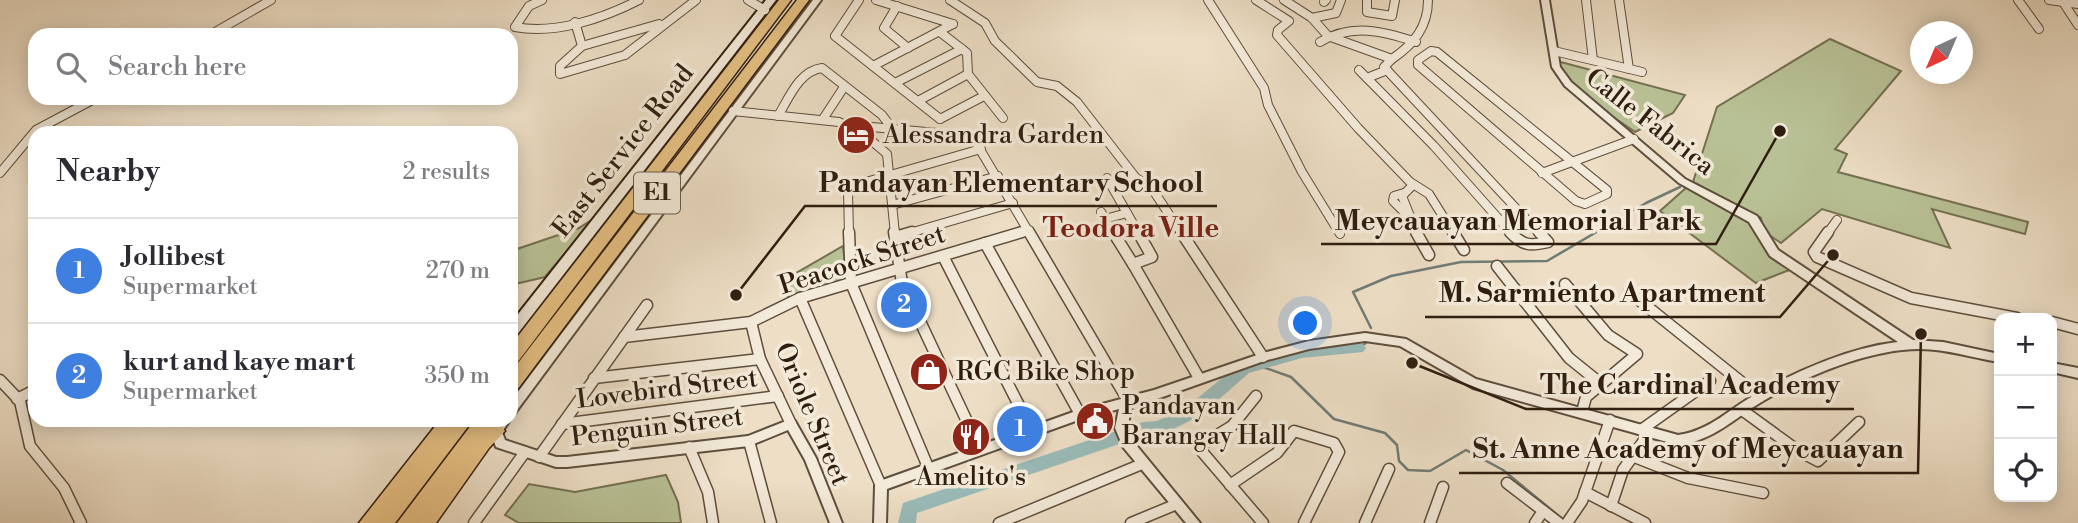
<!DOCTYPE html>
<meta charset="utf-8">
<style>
:root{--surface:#fff;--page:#f2f2f3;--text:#2b2b33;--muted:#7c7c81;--line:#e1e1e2;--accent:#ea580c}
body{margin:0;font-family:"Libre Bodoni",serif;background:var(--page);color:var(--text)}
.controls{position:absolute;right:21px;bottom:21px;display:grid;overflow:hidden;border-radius:14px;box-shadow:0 4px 18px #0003}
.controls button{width:63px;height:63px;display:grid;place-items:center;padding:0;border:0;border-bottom:2px solid var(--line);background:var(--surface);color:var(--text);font:35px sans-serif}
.compass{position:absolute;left:1910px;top:21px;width:63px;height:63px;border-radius:50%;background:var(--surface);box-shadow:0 4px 18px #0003;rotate:224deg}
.you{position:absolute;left:1306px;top:324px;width:24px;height:24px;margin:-18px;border:5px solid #fff;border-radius:50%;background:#1a73e8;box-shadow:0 0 0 10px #1a73e833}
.badge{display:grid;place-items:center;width:46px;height:46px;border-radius:50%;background:var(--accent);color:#fff;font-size:23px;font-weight:700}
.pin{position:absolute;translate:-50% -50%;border:4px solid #fff;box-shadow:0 2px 7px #0006}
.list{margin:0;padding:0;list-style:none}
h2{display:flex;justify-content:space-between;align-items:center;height:91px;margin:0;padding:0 28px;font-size:30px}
h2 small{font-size:23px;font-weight:400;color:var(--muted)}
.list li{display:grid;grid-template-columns:46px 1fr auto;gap:21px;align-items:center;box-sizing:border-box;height:105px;padding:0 28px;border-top:2px solid var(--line)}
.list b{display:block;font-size:26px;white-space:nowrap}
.list p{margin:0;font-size:23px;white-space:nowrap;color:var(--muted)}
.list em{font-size:23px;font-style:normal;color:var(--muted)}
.icon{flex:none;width:38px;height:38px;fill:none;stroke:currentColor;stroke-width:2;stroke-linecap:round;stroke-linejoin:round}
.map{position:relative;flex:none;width:2078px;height:523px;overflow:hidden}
.search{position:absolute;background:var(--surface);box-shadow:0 4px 18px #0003;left:28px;top:28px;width:490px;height:77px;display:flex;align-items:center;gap:18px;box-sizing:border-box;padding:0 24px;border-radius:21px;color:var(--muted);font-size:26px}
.panel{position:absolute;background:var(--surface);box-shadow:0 4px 18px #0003;left:28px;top:126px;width:490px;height:301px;border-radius:21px}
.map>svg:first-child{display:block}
</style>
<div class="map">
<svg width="2078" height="523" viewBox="0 0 2078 523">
<rect width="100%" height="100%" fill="#eddec5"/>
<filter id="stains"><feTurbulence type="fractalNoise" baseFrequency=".00286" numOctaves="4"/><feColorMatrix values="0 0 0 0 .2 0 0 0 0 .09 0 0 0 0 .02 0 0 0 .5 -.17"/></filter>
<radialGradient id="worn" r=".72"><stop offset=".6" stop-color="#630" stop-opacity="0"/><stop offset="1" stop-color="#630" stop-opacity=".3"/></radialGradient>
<g fill="#b8c195" stroke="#747052" stroke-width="2">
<path d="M 1830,39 L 1901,71 L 1835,149 L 1847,154 L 1838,172 L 2028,222 L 2025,234 L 1932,209 L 1950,248 L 1822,209 L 1781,243 L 1763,231 L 1761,218 L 1693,182 L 1717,107 Z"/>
<path d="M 1557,61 L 1685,95 L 1673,113 L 1635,132 C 1609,113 1568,93 1557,61 Z"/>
<path d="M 1687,187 L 1752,221 L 1792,269 L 1756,283 L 1660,211 Z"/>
<path d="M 596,217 L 545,277 L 511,285 L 511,251 L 579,228 Z"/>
<path d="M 843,246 L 847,282 L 789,301 L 784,280 Z"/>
<path d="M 666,475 L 678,502 L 681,523 L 519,523 L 505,515 L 529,484 L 575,492 Z"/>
</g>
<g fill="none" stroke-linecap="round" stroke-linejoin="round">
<g stroke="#6f7c75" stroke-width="2.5">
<path d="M 1371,328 L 1353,292 L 1391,276 L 1461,262 L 1547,261 L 1646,203 L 1680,187"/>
<path d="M 1358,348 L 1366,343"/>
<path d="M 1260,366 L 1291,377 L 1334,419 L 1385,433 L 1397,445 L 1399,461 L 1408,470 L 1430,471 L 1466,450 L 1503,470 L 1565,521"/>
</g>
<path fill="#9abbb9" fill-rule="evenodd" d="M 1358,342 L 1363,344 L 1366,348 L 1363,352 L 1302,358 L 1249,373 L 1200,416 L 1165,433 L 1143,436 L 917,513 L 916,523 L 898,523 L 903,503 L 1143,422 L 1157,421 L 1188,406 L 1239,364 L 1302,346 Z"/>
<g stroke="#5e4e3d" stroke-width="10">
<g id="minor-far1">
<path d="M 542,0 L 529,6 L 515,27 C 555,35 604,18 639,0"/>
<path d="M 748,0 L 765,10"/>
<path d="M 859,0 L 835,36 L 940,119"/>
<path d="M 876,0 L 953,24"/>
<path d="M 950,0 L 985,23 L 995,41 L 1037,82 L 1057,86 L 1077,102 L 1136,178 L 1151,187 L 1182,234"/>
<path d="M 1208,0 L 1264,88 L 1268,105 L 1302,172 L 1340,234"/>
<path d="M 1256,0 L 1289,21 L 1278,30 L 1277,35 L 1358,128 L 1410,182 L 1429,194 L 1454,234"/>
<path d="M 1284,0 L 1312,18 L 1328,36 L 1392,59 C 1414,44 1428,27 1428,0"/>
<path d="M 1367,0 L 1367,12 L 1392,16 L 1395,0"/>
<path d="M 1586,0 L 1593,60"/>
<path d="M 1619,0 L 1629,69"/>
<path d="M 2018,0 L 2039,29"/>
<path d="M 2049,0 L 2078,4"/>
<path d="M 1324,2 L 1326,0"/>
<path d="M 2063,2 L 2078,25"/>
<path d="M 897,6 L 884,28 L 908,48"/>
<path d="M 1312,18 L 1336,13 L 1341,0"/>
<path d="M 575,22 L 582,46 L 560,66 L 560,74 L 625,55 L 696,0"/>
<path d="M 940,32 L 967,53 L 968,74 L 1003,118"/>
<path d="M 210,35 L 271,0"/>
<path d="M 1320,42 C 1352,23 1383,31 1416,42"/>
<path d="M 582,46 L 659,24"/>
<path d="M 1431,51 L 1437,52 L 1607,190 L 1607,194 L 1585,204 L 1576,201 L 1418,65 L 1418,60 Z"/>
<path d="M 1554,51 L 1642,72"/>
<path d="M 1392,59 L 1384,67 L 1540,234"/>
<path d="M 873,66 L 953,24"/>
<path d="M 1359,70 L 1434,146 L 1512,234"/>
<path d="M 1367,78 L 1387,70"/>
<path d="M 895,83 L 962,49"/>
<path d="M 918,101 L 968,74"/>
<path d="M 733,111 L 839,122 L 866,136 L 887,154 L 895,234"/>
<path d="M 778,116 C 789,98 799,71 822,68 L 882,115 L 891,127"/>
<path d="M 823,119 L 844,87"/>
<path d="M 940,119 L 984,96"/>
<path d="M 850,125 L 937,133 L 975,141 L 1030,234"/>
<path d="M 0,173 L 36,130 L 96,98"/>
<path d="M 1542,173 L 1634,139"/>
<path d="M 1107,178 L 1139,234"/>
<path d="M 1413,185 L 1402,196 L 1417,234"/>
<path d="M 1404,193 L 1394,196 L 1393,201 L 1408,216"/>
<path d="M 892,205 L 998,176"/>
<path d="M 1101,212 L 1114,234"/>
<path d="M 1105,219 L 1127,213"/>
<path d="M 849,234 L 848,191 L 852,186 L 981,149"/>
<path d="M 906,234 L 1013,203"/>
<path d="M 1016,234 L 1029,230"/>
<path d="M 1827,234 L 1837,220"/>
</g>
</g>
<g stroke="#5e4e3d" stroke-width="13">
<g id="minor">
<path d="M 849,232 L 851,283 L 928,467"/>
<path d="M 894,232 L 902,283 L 980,449"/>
<path d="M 1029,232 L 1127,399"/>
<path d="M 1113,232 L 1133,264"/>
<path d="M 1138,232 L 1152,257 L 1133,264 L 1199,378"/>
<path d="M 1181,232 L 1263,357"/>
<path d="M 1416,232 L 1429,255"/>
<path d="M 1453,232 L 1464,250"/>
<path d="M 1510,232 C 1523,246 1530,246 1548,242 L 1539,232"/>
<path d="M 1828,232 L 1814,252 L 1817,257 L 1911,298 L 2017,318"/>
<path d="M 895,237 L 912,232"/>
<path d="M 985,243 L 1080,414"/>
<path d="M 943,256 L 1032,431"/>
<path d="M 1497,266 L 1569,358 L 1600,383"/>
<path d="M 1565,284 L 1608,335 L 1637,354 L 1586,397 L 1582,412"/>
<path d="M 1629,292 L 1760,397"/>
<path d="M 800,298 L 881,486"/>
<path d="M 751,322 L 760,359 L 791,424"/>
<path d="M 2052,322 L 2078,329"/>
<path d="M 624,337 L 751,322 L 800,298 L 1022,232"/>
<path d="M 594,378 L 760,359"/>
<path d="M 0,380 L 20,401 L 30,446 L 64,488 L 81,523"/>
<path d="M 1256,396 L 1232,426 L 1198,447 L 1263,523"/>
<path d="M 17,399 L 35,390"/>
<path d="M 1742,410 L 1797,450 L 1818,461 L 1859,422"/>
<path d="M 562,424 L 778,396"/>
<path d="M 1641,430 L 1710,381"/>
<path d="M 749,441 L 771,523"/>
<path d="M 689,447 L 708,492 L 713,523"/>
<path d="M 1632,456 L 1688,478 L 1763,493"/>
<path d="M 539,457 L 647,305"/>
<path d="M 1507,483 L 1559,523"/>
<path d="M 1230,485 L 1277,453 L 1294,431 L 1334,443 L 1339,452 L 1304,523"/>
<path d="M 1585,492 L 1645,523"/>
<path d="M 1611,506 L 1623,470 L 1650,432"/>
<path d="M 474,523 L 525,452"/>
<path d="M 999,523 L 1142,464"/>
<path d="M 1131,523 L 1177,504"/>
<path d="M 1365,523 L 1389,469"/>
<path d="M 1430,523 L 1443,487"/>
<path d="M 1535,523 L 1543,511"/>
<path d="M 1567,523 L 1582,501 L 1610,420"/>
</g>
</g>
<g stroke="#5e4e3d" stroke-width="4">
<g id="tertiary">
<path d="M 813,0 L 821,0 L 515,413 L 511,415 L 511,401 Z"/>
<path d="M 1541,0 L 1549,0 L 1560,67 L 1571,82 L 1685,179 L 1757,216 L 1778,250 L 1913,340 L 1943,342 L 1999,354 L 1999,362 C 1973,358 1947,349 1920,349 C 1869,349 1806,376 1763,401 C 1733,419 1715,440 1678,445 L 1473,388 L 1400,346 L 1365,341 L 1309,349 L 1264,361 L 1154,400 L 1132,406 L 1127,428 L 1132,440 L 1200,523 L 1186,523 L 1123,447 L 1115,428 L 1119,409 L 1081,419 L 887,489 L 886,523 L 874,523 L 875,486 L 877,482 L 1076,411 L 1121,399 L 1123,396 L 1127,394 L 1131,396 L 1154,390 L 1263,353 L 1309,341 L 1365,333 L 1406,339 L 1476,379 L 1678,435 C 1710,431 1730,408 1758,393 C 1798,370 1852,347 1898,342 L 1770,256 L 1749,222 L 1679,183 L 1565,86 L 1552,67 Z"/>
<path d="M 2052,363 L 2078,368 L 2078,378 L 2052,372 Z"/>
<path d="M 791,419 L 795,421 L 816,458 L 842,523 L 830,523 L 805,460 L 788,430 L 749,446 L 567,467 L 556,467 L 496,447 L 490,431 L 497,420 L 510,420 L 502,432 L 505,440 L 556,457 L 567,457 L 748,436 Z"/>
</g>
</g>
<g stroke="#2f1e10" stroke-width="4">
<path id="secondary" d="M 766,0 L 776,0 L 516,336 L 511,337 L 511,323 Z"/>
</g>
<g stroke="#2f1e10" stroke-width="3">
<g id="motorway">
<path d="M 779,0 L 791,0 L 517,363 L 511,365 L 511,345 Z"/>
<path d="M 797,0 L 809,0 L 517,390 L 511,392 L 511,372 Z"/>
<path d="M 440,420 L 473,420 L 395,523 L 359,523 Z"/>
<path d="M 475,420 L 494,420 L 491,425 L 502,426 L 505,431 L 489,448 L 436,523 L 397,523 Z"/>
</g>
</g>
<use href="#minor-far1" stroke="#f3ead9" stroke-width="8"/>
<use href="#minor" stroke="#f3ead9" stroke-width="10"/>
<use href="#tertiary" fill="#f3ead9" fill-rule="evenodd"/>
<use href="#secondary" fill="#f3ead9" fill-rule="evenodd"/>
<use href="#motorway" fill="#e6bf82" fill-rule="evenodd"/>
</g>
<defs>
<g id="hotel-disc" transform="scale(2.0125)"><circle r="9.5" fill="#8f2418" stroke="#f3ead9"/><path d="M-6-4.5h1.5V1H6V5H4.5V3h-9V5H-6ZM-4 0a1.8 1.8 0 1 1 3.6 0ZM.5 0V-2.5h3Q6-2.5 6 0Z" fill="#fff"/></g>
<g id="shop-disc" transform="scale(2.0125)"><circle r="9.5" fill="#8f2418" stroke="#f3ead9"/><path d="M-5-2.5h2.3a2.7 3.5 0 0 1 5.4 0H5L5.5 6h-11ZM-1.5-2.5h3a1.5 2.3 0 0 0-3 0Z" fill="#fff"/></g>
<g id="civic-disc" transform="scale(2.0125)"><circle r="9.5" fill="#8f2418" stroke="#f3ead9"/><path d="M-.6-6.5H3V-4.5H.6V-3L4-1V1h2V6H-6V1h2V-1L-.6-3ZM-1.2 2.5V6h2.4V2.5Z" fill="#fff"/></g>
<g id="restaurant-disc" transform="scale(2.0125)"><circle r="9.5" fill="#8f2418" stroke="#f3ead9"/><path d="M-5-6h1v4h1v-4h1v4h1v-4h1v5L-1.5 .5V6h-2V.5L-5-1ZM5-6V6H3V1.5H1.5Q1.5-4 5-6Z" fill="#fff"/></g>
</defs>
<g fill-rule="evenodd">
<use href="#hotel-disc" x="856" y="135"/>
<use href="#shop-disc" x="929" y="372"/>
<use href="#civic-disc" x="1095" y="421"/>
<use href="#restaurant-disc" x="971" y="437"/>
</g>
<g text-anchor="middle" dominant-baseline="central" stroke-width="7" stroke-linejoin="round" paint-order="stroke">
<rect fill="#f3ead9" stroke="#6a5b4c" stroke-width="2" x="634" y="172.5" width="46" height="41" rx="5"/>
<g font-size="24" font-weight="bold" fill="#2f1e10">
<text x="657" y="193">E1</text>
</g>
<g font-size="26" fill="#2f1e10" stroke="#f3ead9">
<text transform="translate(1650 122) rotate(38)">Calle Fabrica</text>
<text transform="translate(623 151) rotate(-52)">East Service Road</text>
<text transform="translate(862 260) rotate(-18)">Peacock Street</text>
<text transform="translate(667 389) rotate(-7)">Lovebird Street</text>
<text transform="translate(812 414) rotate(67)">Oriole Street</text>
<text transform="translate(657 427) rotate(-7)">Penguin Street</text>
</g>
<g font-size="26" fill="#2f1e10" stroke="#f3ead9" text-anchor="start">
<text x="883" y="135">Alessandra Garden</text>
<text x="956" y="372">RGC Bike Shop</text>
<text x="1122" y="406">Pandayan<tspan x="1122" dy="30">Barangay Hall</tspan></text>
<text x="971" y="477" text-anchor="middle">Amelito's</text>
</g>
<g font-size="28" font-weight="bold" fill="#7a1f14" stroke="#f3ead9">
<text x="1131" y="228">Teodora Ville</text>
</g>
</g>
<path fill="none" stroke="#2f1e10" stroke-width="2.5" d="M736 295L805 206H1217M1780 131L1716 244H1321M1833 255L1780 317H1425M1412 363L1526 409H1854M1921 334L1918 473H1459"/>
<g fill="#2f1e10" stroke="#f3ead9" stroke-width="2.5">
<circle cx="736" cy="295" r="7"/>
<circle cx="1780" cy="131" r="7"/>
<circle cx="1833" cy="255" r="7"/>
<circle cx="1412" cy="363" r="7"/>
<circle cx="1921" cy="334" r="7"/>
</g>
<g font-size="28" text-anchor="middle" font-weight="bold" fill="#2f1e10" stroke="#f3ead9" stroke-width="7" stroke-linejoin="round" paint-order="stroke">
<text x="1011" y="192">Pandayan Elementary School</text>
<text x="1518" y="230">Meycauayan Memorial Park</text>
<text x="1602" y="302">M. Sarmiento Apartment</text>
<text x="1690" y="394">The Cardinal Academy</text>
<text x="1688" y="458">St. Anne Academy of Meycauayan</text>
</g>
<rect width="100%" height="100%" filter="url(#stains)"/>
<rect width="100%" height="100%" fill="url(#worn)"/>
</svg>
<div class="controls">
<button>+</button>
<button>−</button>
<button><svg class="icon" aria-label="locate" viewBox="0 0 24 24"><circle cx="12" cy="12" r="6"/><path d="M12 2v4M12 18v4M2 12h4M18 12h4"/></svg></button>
</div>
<svg class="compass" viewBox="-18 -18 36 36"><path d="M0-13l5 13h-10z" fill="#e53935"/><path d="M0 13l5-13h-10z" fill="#7c7c81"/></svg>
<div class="you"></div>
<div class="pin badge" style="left:1020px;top:429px;background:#3f7fe0">1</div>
<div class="pin badge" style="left:904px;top:305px;background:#3f7fe0">2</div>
<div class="search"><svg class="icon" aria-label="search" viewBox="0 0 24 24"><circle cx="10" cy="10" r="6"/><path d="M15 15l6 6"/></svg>Search here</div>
<section class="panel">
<h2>Nearby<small>2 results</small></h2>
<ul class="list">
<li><span class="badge" style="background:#3f7fe0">1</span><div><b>Jollibest</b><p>Supermarket</p></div><em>270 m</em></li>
<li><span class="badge" style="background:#3f7fe0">2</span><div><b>kurt and kaye mart</b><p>Supermarket</p></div><em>350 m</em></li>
</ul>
</section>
</div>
